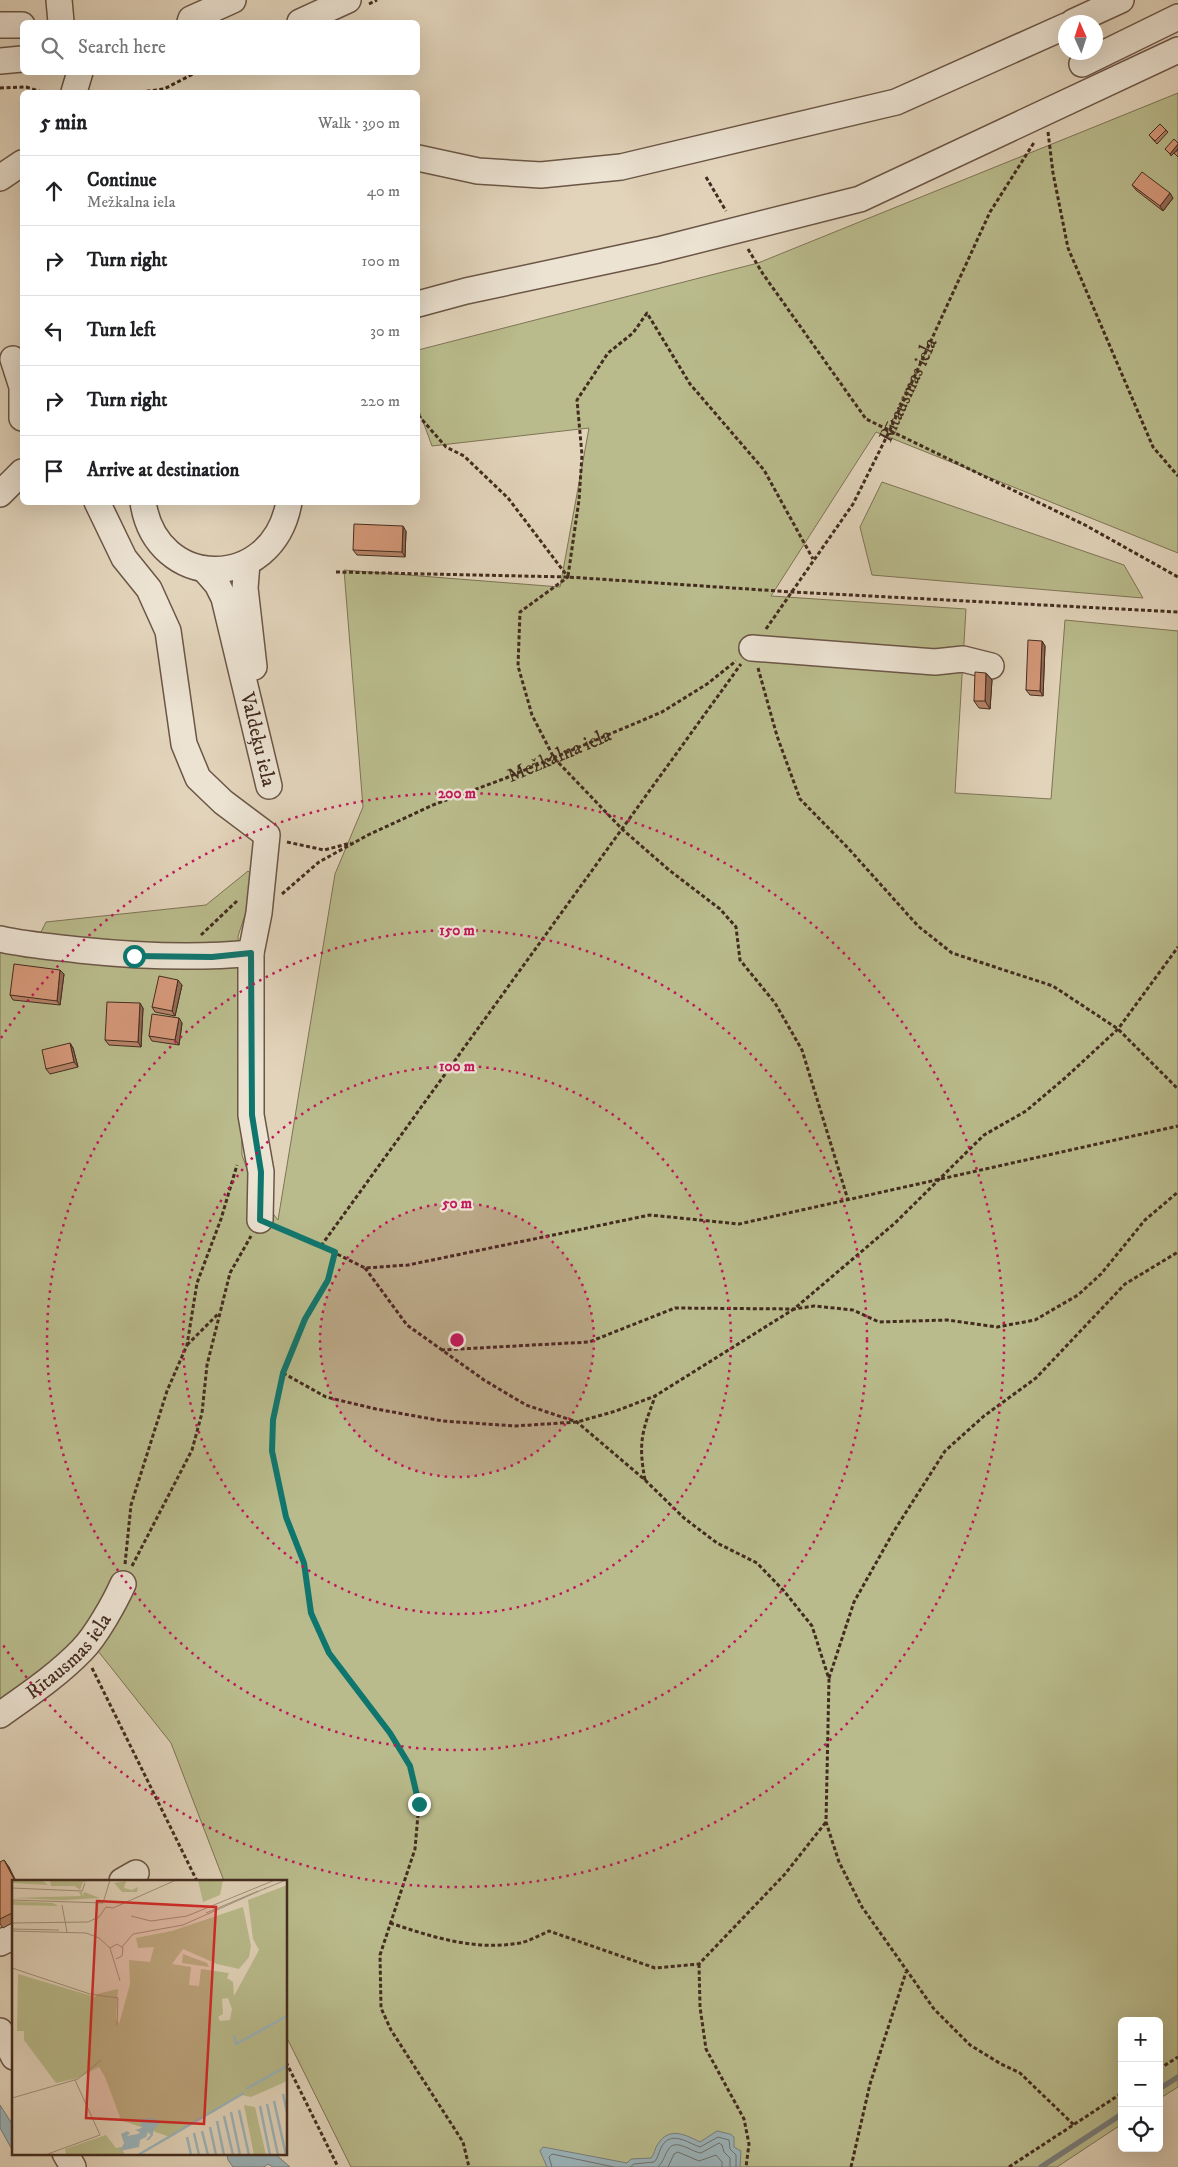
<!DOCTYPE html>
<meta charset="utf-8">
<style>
:root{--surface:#fff;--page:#f6f6f6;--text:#202124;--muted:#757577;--line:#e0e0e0}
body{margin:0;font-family:"IM FELL DW Pica",serif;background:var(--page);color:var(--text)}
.controls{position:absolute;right:15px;bottom:15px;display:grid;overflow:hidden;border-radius:8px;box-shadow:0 5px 20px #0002}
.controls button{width:45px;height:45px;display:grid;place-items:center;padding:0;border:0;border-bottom:1px solid var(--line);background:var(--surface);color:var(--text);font:25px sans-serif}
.compass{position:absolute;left:1058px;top:15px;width:45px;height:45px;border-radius:50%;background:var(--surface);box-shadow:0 5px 20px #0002;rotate:357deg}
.stop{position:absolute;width:15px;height:15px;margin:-11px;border:4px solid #0f766e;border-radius:50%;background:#fff}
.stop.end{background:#0f766e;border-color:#fff;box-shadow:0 1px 5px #0008}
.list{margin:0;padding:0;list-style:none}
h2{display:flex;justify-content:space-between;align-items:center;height:65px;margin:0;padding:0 20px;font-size:21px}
h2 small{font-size:16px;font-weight:400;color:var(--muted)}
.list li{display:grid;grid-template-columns:32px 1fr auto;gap:15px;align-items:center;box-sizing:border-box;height:70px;padding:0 20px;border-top:1px solid var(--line)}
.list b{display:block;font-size:19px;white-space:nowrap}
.list p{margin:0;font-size:16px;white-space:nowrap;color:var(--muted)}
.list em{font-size:16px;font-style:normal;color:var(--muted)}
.icon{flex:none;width:28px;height:28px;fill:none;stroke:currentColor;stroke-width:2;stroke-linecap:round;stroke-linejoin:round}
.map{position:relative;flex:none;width:1178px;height:2167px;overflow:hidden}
.search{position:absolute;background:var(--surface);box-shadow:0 5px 20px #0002;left:20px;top:20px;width:400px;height:55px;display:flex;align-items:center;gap:12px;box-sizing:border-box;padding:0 18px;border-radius:8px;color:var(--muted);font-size:19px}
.panel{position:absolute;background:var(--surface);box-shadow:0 5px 20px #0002;left:20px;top:90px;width:400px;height:415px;border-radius:8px}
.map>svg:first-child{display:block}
</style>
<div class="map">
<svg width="1178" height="2167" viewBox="0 0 1178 2167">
<rect width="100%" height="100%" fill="#e2d4bb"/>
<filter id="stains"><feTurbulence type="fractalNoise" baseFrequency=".004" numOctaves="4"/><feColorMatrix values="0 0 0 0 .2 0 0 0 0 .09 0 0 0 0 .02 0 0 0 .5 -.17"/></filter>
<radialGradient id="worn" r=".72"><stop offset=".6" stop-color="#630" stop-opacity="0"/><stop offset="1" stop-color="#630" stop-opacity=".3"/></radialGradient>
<g fill="#b9bb8c" stroke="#7e7456">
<path d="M 1178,93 L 1178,553 L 876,432 L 771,596 L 966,609 L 955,793 L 1051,799 L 1065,620 L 1178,631 L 1178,2087 L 1159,2099 L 1159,2021 L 1122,2021 L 1122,2124 L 1057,2167 L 351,2167 L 286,2036 L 286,1881 L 224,1881 L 171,1743 L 98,1651 L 74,1644 L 0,1705 L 0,951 L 28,958 L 46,922 L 206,905 L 248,871 L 253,876 L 249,903 L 238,936 L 242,1155 L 255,1191 L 278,1220 L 335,874 L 363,807 L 344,570 L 560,587 L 589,428 L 432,446 L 418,408 L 418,350 L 758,263 Z"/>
<path d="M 882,482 L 1124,565 L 1143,598 L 872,575 L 860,527 Z"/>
</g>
<g fill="#9bb5bc" stroke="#787e7d">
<path d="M 0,2105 L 14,2127 L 14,2153 L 0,2128 Z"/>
<path d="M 717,2131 L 730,2134 L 734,2137 L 734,2147 L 741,2151 L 740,2167 L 547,2167 L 540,2151 L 543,2147 L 627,2163 L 631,2159 L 651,2158 C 655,2154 654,2149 658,2144 C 669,2126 686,2135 700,2142 Z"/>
<path d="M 227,2153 L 274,2153 L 290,2167 L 273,2167 L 268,2164 L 264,2167 L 233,2167 L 228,2160 Z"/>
</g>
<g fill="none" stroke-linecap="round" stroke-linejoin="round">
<g stroke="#6f706e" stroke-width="1">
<path d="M 552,2167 L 549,2157 L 552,2154 L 614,2167"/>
<path d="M 630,2167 L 634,2164 L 654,2162 C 658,2158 658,2154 661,2148 C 670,2129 688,2143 700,2147 L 718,2137 L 729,2140 L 730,2149 L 736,2155 L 736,2167"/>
<path d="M 658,2167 C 664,2161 664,2156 668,2150 C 675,2137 691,2152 701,2153 L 719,2143 L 722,2145 L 724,2152 L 730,2158 L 730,2167"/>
<path d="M 668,2167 L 674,2154 L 678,2152 L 699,2161 L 716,2155 L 722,2162 L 722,2167"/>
</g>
<g stroke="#787e7d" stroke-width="5.5">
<path d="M 1159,2089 L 1178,2077"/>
<path d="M 1041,2167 L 1122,2114"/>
</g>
<g stroke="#6b5646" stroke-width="28">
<g id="minor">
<path d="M 59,0 L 61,22"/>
<path d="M 190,22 L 191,19 L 233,0"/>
<path d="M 300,22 L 348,0"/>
<path d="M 1073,22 L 1121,0"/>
<path d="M 0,25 L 22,25"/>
<path d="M 0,61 L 22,59"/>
<path d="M 1082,64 L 1178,17"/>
<path d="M 74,92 L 80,72"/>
<path d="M 418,158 L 478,171 L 541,175 L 621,167 L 896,102 L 1066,26"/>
<path d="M 0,178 L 22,163"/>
<path d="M 418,304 L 466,291 L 658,250 L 860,199 L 1178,50"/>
<path d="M 13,359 L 22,387 L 22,418"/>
<path d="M 0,494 L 22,472"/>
<path d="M 97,502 L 124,558 L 149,589 L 168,631 L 184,744 L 198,778 L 223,802 L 267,835 L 259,913 L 251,953 L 251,1115 L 261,1172 L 260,1220"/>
<path d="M 143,502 C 156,591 273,593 289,502"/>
<path d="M 247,563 L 245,588 L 254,667"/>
<path id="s3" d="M 204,569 L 217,584 L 224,598 L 269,786"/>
<path d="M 752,648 L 935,662 L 963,659 L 991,666"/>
<path d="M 0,939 C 26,945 53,947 79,950 C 137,956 194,959 251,953"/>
<path id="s4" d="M 0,1715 C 28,1695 58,1675 82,1650 C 96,1636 115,1602 123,1584"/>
<path d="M 122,1881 L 136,1873"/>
<path d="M 0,1943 L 14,1936"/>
<path d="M 0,2031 L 14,2057"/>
<path d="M 65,2153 L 73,2167"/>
</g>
</g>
<g stroke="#432c1f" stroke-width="3" stroke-dasharray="4 2.5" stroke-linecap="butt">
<path d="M 369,4 L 377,0"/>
<path d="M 0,88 L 26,87 L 42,92"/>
<path d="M 140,92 L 164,89 L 197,72"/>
<path d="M 1048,132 L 1053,173 L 1068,248 L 1153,447 L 1178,476"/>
<path d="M 706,177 L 726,211"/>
<path d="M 748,249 L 763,274 L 866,419 L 1085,525 L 1178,577"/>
<path d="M 418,415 L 446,447 L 464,456 L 508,498 L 568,577 L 520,612 L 518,666 L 532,715 L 554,758 L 622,829 L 669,870 L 720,909 L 736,927 L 740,960 L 775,1003 L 802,1050 L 848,1200"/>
<path d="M 336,572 L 568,577 L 793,592 L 1178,612"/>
<path d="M 568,576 L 579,500 L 582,455 L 577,400 L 608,353 L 633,333 L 647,313 L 690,384 L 764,470 L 813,559"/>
<path id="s1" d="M 766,629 L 853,504 L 889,432 L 990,212 L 1035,141"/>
<path d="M 758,668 L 777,736 L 800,799 L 848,848 L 918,926 L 952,953 L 1053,986 L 1118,1029 L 1178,1089"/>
<path d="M 287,842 L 324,850 L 351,843"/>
<path id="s2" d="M 282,894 L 319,862 L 368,835 L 433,805 L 506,778 L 662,712 L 707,684 L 736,661"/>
<path d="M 201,935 L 238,900"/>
<path d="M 278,1228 L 321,1246 L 365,1268 L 408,1265 L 650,1215 L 739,1224 L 1178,1126"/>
<path d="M 321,1246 L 741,664"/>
<path d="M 335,1252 L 328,1280 L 305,1319 L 283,1373 L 273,1420 L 272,1451 L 286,1517 L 304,1563 L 311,1613 L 329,1653 L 390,1733 L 410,1766 L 419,1803 L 415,1849 L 380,1955 L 381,2008 L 391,2030 L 463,2142 L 469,2167"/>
<path d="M 365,1268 L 407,1325 L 484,1380 L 526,1405 L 577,1422 L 645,1480 L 684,1518 L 717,1543 L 757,1563 L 784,1591 L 812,1626 L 829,1679 L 826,1822 L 839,1862 L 862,1907 L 934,2009 L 970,2045 L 1001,2064 L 1020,2073 L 1074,2125"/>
<path d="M 187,1345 L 218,1314"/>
<path d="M 441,1350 L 589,1342 L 675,1308 L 794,1309 L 814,1306 L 853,1310 L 879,1322 L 947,1320 L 997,1327 L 1035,1320 L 1078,1295 L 1101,1274 L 1145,1220 L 1178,1192"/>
<path d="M 283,1373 L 326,1397 L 376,1409 L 443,1421 L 515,1426 L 577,1422 L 616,1411 L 655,1396 L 794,1309 L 895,1223 L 984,1135 L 1026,1111 L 1065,1078 L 1118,1029 L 1178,947"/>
<path d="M 645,1480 C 638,1443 642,1431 655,1397"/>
<path d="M 125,1564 L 131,1505 L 167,1391 L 187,1345 L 197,1283 L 221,1219 L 237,1165"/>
<path d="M 132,1566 L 192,1450 L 202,1413 L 207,1365 L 230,1273 L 251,1236"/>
<path d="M 92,1668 L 197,1881"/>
<path d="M 829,1678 L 854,1602 L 894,1531 L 945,1451 L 984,1416 L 1036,1378 L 1125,1284 L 1178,1252"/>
<path d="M 390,1923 C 433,1937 474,1951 520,1943 C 530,1941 540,1935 549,1931 L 655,1968 L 699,1964 L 785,1874 L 826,1822"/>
<path d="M 699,1964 L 700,2007 L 706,2049 L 744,2119 L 749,2144 L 746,2167"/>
<path d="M 286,2062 L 338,2167"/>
<path d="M 1159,2069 L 1178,2057"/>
<path d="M 851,2167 L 870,2084 L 906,1972"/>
<path d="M 1009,2167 L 1122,2093"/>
</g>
<use href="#minor" stroke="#ece3d3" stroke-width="25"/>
</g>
<g fill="#b78368" stroke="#432c1f">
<path d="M 1166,130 L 1168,132 L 1157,144 L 1149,135 Z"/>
<path d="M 1132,185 L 1173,198 L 1163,211 L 1136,190 Z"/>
<path d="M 406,531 L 405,557 L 357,555 L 353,550 Z"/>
<path d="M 1042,641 L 1045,646 L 1043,696 L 1030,695 L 1026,690 Z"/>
<path d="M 986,673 L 992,680 L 990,709 L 979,708 L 974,701 Z"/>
<path d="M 60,970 L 64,974 L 60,1005 L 13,1000 L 10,995 Z"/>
<path d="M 182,985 L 175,1016 L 155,1012 L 152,1007 Z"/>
<path d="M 143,1008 L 141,1047 L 109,1045 L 105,1040 Z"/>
<path d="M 182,1023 L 179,1045 L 152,1041 L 149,1036 Z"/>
<path d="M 70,1043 L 73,1048 L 78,1067 L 50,1074 L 46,1069 Z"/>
<path d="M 0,1862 L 9,1867 L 14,1881 L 14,1922 L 3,1928 L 0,1924 Z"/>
</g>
<g fill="#956a55" stroke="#432c1f">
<path d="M 1178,144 L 1178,149 L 1171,156 L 1170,154 Z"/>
<path d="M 1170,193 L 1173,198 L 1163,211 L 1160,206 Z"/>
<path d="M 403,526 L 406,531 L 405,557 L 402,552 Z"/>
<path d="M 1042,641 L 1045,646 L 1043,696 L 1040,691 Z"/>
<path d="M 986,673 L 992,680 L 990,709 L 985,701 Z"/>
<path d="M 60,970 L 64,974 L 60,1005 L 57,1001 Z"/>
<path d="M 178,980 L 182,985 L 175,1016 L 172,1011 Z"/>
<path d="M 140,1003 L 143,1008 L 141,1047 L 138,1042 Z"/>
<path d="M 179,1018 L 182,1023 L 179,1045 L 175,1040 Z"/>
<path d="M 70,1043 L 73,1048 L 78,1067 L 74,1062 Z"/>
<path d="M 4,1860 L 9,1867 L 16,1881 L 15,1881 Z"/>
</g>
<g fill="#d59879" stroke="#432c1f">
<path d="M 1160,124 L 1166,130 L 1155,141 L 1149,135 Z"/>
<path d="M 1174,139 L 1178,143 L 1178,144 L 1170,154 L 1165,149 Z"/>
<path d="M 1178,150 L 1178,157 L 1174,153 Z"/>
<path d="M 1142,172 L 1170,193 L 1160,206 L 1132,185 Z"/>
<path d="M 354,524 L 403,526 L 402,552 L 353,550 Z"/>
<path d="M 1028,640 L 1042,641 L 1040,691 L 1026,690 Z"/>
<path d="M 975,672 L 986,673 L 985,701 L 974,701 Z"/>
<path d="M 14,964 L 60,970 L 57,1001 L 10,995 Z"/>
<path d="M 159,976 L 178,980 L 172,1011 L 152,1007 Z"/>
<path d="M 107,1002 L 140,1003 L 138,1042 L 105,1040 Z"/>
<path d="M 152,1014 L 179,1018 L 175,1040 L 149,1036 Z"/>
<path d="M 70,1043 L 74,1062 L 46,1069 L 42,1050 Z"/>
<path d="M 4,1860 L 15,1881 L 14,1881 L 14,1912 L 0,1919 L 0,1862 Z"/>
</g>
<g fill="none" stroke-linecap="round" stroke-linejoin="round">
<path stroke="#0f766e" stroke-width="6" d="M 134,956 L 212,957 L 251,953 L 252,1115 L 261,1172 L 260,1220 L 335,1252 L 328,1280 L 305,1319 L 283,1373 L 273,1420 L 272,1451 L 286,1517 L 304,1563 L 311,1613 L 329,1653 L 390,1733 L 410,1766 L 419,1804"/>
</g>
<circle cx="457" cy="1340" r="137" fill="#c2185b" fill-opacity=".12"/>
<g fill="none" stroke="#c2185b" stroke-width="2.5" stroke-dasharray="2.5 5">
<circle cx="457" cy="1340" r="137"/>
<circle cx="457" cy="1340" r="274"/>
<circle cx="457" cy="1340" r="410"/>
<path d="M1 1038A547 547 0 1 1 1 1642"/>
</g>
<g text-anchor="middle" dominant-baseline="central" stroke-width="4.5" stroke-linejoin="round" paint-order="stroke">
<g font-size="20" fill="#432c1f" stroke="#ece3d3">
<text stroke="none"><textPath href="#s1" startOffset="279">Rītausmas iela</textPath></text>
<text stroke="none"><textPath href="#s3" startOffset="181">Valdeķu iela</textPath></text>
<text stroke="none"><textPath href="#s2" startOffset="312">Mežkalna iela</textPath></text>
<text stroke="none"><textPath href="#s4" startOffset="91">Rītausmas iela</textPath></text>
</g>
</g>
<g transform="translate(12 1880)">
<rect width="275" height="275" fill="#e2d4bb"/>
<path d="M 0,0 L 71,0 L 75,2 L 71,2 L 68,10 L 63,6 L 39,6 L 38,1 L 31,1 L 36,5 L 0,3 ZM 186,0 L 211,0 L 208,15 L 191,22 ZM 114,1 L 112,8 L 120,10 L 126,7 L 125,12 L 110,12 L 102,3 ZM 275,5 L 275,201 L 239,217 L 230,215 L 158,257 L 109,240 L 93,197 L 87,187 L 66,198 L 44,203 L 12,160 L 12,151 L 5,151 L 6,94 L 83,117 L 85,114 L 106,109 L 104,138 L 107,144 L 118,104 L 117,80 L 138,82 L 142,67 L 126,68 L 124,58 L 160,51 L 231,27 L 239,66 L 237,77 L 227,89 L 205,84 L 171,69 L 160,84 L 179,87 L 177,105 L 187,106 L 189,89 L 217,93 L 215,98 L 221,102 L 222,116 L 247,70 L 241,59 L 236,20 ZM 216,118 L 220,129 L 218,140 L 208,141 L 206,137 L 211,134 L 210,119 ZM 67,12 L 70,12 L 71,16 L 72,12 L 88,18 L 51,20 L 0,18 L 69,16 ZM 0,21 L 41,23 L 46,26 L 0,25 ZM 171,74 L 195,83 L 197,87 L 170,83 ZM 232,225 L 243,227 L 254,275 L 250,275 L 241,234 L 250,275 L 242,275 ZM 94,255 L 104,268 L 109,267 L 113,275 L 54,275 L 53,269 Z" fill="#b9bb8c" fill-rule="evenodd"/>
<path d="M 141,238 L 149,242 L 141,250 L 141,255 L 137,260 L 134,260 L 139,255 L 136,252 L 134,257 L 128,260 L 127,267 L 108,271 L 112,263 L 109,254 L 115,251 L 118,253 L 115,256 L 126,254 L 128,252 L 123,250 L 130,248 L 128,239 Z" fill="#9bb5bc"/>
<path fill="none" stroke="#9bb5bc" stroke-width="2.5" d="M 222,155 L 224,164 L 275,136M 234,209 L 275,186M 271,214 L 275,232M 262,221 L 274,275M 255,224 L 266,275M 248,226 L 258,275M 227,230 L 237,275M 219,232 L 228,275M 212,236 L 221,275M 205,241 L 212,275M 198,247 L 204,275M 190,251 L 196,275M 182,253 L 187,275M 175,257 L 179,275M 126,275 L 232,213"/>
<path fill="none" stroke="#a2917d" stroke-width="1" d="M 0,8 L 70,11 L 73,3M 252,9 L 274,0M 0,20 L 91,23M 91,23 L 98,0M 50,25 L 55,52M 94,27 L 101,28 L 164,0M 194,33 L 246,11M 119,36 L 139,41 L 175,36 L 263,0M 0,43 L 76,42 L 87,37 L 94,27M 0,49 L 47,50M 0,51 L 74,53 L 87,58 L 98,68M 110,67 L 121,54 L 171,45 L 254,8M 98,68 L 108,101M 98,68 L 105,64 L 111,68 L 110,76 L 104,79M 0,88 L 78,114 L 106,118 L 105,145M 0,218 L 66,199 L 89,180M 33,275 L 88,255 L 63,200"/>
<path fill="#d62828" fill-opacity="0.15" stroke="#d62828" stroke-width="2.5" d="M 85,21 L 204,27 L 192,244 L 74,238 Z"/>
<rect width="275" height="275" fill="none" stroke="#432c1f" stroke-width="2.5"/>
</g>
<circle cx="457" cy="1340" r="8" fill="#c2185b" stroke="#ece3d3" stroke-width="2.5"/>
<g font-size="15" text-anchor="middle" font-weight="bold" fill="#c2185b" stroke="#ece3d3" stroke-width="4.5" stroke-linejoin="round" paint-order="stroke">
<text x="457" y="798">200 m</text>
<text x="457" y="935">150 m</text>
<text x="457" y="1071">100 m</text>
<text x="457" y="1208">50 m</text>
</g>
<rect width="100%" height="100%" filter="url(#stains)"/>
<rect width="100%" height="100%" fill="url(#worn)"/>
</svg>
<div class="controls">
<button>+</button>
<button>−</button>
<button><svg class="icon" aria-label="locate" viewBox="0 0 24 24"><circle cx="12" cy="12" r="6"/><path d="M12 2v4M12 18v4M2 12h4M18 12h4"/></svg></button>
</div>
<svg class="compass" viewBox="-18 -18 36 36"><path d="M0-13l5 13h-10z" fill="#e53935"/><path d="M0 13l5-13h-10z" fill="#757577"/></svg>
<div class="stop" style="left:134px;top:956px"></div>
<div class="stop end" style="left:419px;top:1804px"></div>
<div class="search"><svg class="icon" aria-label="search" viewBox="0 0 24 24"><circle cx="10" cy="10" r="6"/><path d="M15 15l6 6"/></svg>Search here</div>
<section class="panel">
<h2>5 min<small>Walk · 390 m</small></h2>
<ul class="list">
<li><svg class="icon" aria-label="ahead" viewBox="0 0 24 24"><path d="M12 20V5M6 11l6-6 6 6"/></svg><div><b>Continue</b><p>Mežkalna iela</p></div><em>40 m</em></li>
<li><svg class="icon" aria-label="right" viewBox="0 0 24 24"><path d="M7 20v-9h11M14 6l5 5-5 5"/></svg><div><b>Turn right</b></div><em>100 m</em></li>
<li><svg class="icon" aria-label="left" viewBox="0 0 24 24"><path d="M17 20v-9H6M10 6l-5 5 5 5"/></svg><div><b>Turn left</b></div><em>30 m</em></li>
<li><svg class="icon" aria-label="right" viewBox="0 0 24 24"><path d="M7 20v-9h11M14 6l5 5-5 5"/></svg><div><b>Turn right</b></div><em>220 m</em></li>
<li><svg class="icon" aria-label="arrive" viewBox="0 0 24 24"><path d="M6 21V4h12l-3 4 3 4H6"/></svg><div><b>Arrive at destination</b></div></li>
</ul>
</section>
</div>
